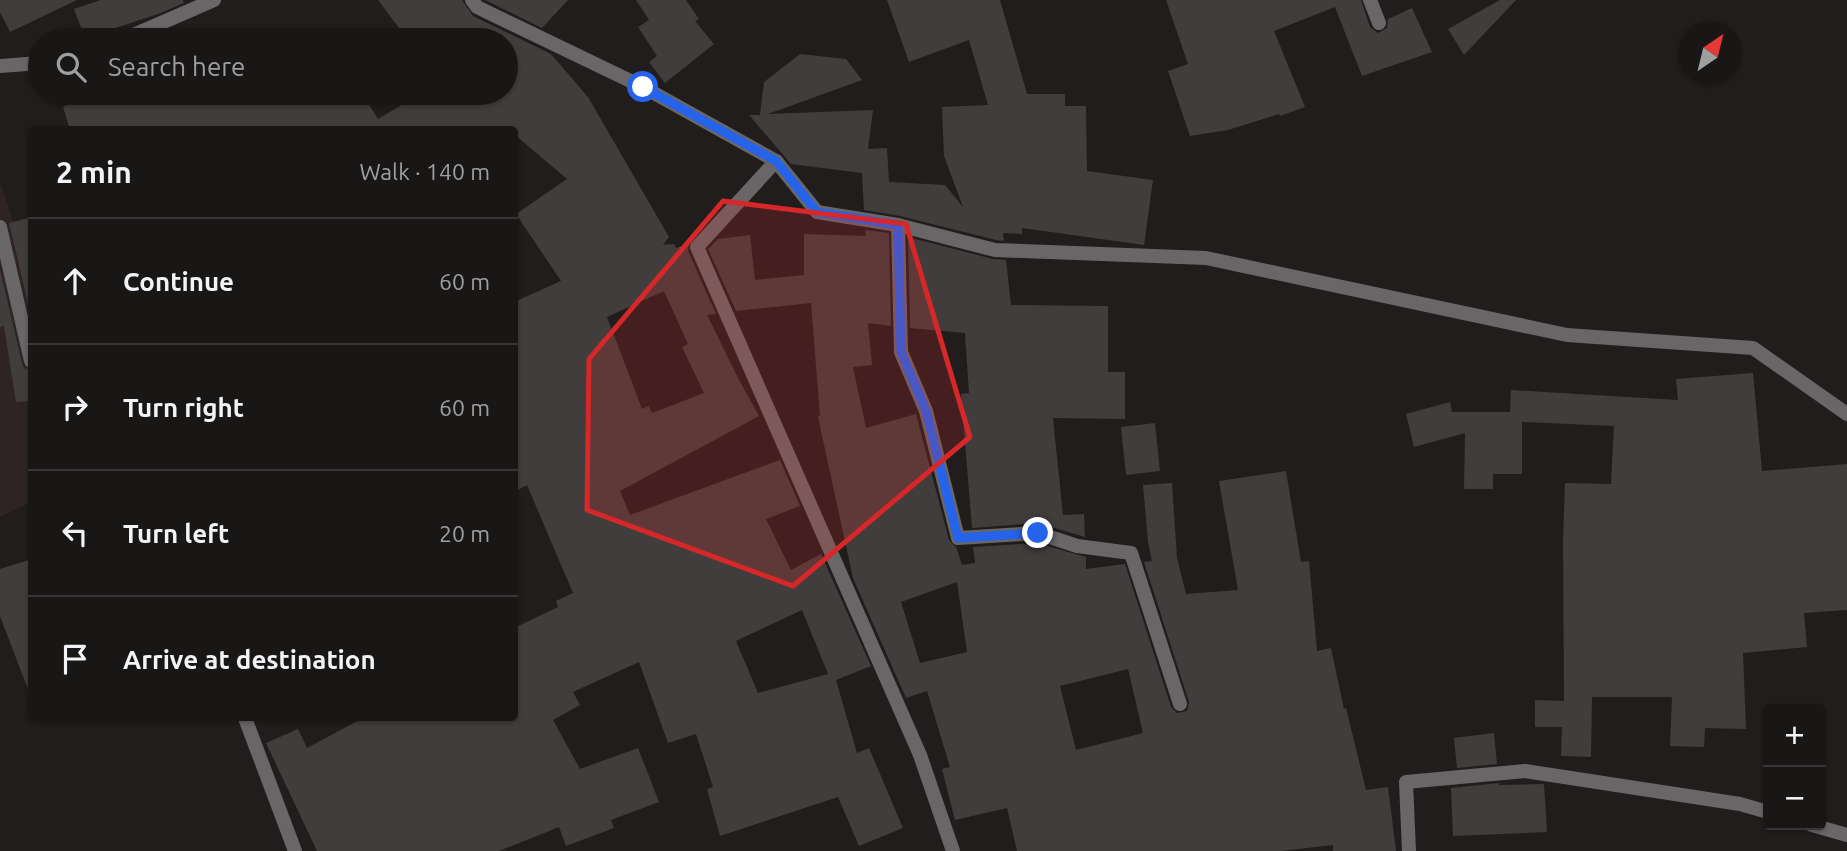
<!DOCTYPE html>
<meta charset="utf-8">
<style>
:root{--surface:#191616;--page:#221f1f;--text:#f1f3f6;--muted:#9f9fa1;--line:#373535}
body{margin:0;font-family:Ubuntu,sans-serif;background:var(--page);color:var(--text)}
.controls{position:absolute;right:21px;bottom:21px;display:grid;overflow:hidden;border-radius:7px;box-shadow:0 2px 5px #0004}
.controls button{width:63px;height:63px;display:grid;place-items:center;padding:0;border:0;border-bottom:2px solid var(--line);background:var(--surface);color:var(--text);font:35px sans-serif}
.compass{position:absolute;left:1679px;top:21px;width:63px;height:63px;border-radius:50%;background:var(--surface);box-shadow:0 2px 5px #0004;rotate:35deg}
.stop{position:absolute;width:21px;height:21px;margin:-16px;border:5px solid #2563eb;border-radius:50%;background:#fff}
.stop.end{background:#2563eb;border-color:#fff;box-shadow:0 2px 7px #0008}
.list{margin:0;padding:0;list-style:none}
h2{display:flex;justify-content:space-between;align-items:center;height:91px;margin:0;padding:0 28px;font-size:30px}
h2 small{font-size:23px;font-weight:400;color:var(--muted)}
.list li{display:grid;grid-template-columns:46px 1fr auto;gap:21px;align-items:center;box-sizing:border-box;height:126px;padding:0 28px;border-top:2px solid var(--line)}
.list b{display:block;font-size:26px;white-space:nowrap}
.list em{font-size:23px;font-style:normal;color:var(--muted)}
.icon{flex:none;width:38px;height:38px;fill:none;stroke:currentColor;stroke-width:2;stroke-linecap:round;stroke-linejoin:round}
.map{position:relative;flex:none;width:1847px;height:851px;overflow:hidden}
.search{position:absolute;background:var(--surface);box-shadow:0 2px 5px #0004;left:28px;top:28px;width:490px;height:77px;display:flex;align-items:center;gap:18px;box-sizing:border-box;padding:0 24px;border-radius:38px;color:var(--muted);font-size:26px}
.panel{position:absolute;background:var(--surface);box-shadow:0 2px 5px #0004;left:28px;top:126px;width:490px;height:595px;border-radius:7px}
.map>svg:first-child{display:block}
</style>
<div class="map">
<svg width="1847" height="851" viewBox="0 0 1847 851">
<rect width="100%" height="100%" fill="#211d1d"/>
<path fill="#2e2424" d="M 0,182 L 32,279 L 31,502 L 0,517 Z"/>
<g fill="#423d3d" fill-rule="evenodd">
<path d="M 0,0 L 77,0 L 10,32 L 0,12 Z"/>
<path d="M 101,0 L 183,0 L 184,3 L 158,14 L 85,38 L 74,9 Z"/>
<path d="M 378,0 L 462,0 L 473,16 L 551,54 L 588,97 L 669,237 L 663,245 L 674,244 L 676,248 L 689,243 L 688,251 L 716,314 L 707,315 L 738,378 L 759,416 L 620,491 L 630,515 L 780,460 L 800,506 L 766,519 L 791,570 L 821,554 L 871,666 L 836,680 L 857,753 L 869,748 L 903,828 L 859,846 L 838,797 L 720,836 L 707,789 L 713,787 L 696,734 L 668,743 L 639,662 L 573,692 L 580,705 L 553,720 L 580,769 L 638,748 L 659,802 L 611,820 L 614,828 L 566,846 L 559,827 L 499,851 L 317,851 L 266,743 L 298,729 L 307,748 L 363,718 L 514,718 L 514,628 L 558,607 L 556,601 L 573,593 L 527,485 L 514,492 L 514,302 L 561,281 L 516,214 L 567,179 L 514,134 L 514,130 L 70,130 L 63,107 L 91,93 L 362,93 L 378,119 L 422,93 L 506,93 L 506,40 L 408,40 ZM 664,291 L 688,344 L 682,347 L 704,393 L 652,413 L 649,406 L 642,409 L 607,317 ZM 802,610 L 828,674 L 758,693 L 736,641 Z"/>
<path d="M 485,0 L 568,0 L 542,28 Z"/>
<path d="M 636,0 L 686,0 L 699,19 L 695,21 L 714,44 L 665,83 L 649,62 L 657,56 L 638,27 L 649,20 Z"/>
<path d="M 887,0 L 1000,0 L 1027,94 L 1065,94 L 1065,106 L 1086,106 L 1087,171 L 1153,180 L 1144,245 L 1022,228 L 1022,234 L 1003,233 L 1004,241 L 996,240 L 900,216 L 864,210 L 862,173 L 791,164 L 749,115 L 760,115 L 764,82 L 800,54 L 846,59 L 862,80 L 768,114 L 873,110 L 868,149 L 887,148 L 889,182 L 945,185 L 963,207 L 944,156 L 942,107 L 988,105 L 969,40 L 909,62 Z"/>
<path d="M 1166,0 L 1361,0 L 1370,27 L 1378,33 L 1387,28 L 1388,19 L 1412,8 L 1432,52 L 1362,76 L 1335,7 L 1274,31 L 1305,107 L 1280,116 L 1279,114 L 1228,130 L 1190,136 L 1168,71 L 1188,64 Z"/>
<path d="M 1500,0 L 1516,0 L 1464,55 L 1448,29 Z"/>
<path d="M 32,217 L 32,320 L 9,223 Z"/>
<path d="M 865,230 L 889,233 L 891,326 L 868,323 L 872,365 L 853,367 L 866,428 L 916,414 L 949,540 L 956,547 L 962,565 L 975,563 L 973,547 L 1037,543 L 1086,557 L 1086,569 L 1125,564 L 1171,707 L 1177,713 L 1187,711 L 1189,702 L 1144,562 L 1152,561 L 1148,542 L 1143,485 L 1172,483 L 1177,558 L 1186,594 L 1238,590 L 1219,481 L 1286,471 L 1301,562 L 1309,561 L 1317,651 L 1331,648 L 1344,709 L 1346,708 L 1366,790 L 1388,787 L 1396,851 L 1333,851 L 1333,845 L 1281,851 L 1017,851 L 1007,808 L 955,820 L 942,769 L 950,767 L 927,691 L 906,698 L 853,578 L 818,417 L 820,416 L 811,303 L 736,311 L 708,249 L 718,239 L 750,235 L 755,280 L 804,275 L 804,234 L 866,236 ZM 957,582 L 967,652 L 920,663 L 901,602 ZM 1128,669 L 1143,733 L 1076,750 L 1060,686 Z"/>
<path d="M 908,237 L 993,259 L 1006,260 L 1011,305 L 1108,306 L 1108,372 L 1125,372 L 1125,419 L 1053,418 L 1063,515 L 1084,514 L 1085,537 L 1038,523 L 972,528 L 961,394 L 969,393 L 965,333 L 910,328 Z"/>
<path d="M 0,270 L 22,363 L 24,368 L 32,370 L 32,401 L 16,402 L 4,326 L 0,327 Z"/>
<path d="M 1753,373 L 1762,471 L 1847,464 L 1847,610 L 1804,613 L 1807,647 L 1743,653 L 1746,729 L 1705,728 L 1704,747 L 1670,746 L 1672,697 L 1592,697 L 1591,757 L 1561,756 L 1562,727 L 1535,727 L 1535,700 L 1564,701 L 1563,542 L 1565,483 L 1611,484 L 1614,426 L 1522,422 L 1522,474 L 1493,474 L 1493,489 L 1464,489 L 1465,433 L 1414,447 L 1406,414 L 1450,402 L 1452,412 L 1510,412 L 1511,390 L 1678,400 L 1676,379 Z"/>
<path d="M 1155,423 L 1160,471 L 1126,475 L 1121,427 Z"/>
<path d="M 32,559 L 32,692 L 29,692 L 0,616 L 0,569 Z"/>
<path d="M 1494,733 L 1497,764 L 1457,768 L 1454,738 Z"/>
<path d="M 1499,783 L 1499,785 L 1544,784 L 1547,832 L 1453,836 L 1451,788 Z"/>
</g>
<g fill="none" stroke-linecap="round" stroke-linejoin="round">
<g stroke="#686666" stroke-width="14">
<path d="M 472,0 L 477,7 L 643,87 L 776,161 L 817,212 L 898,225 L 995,250 L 1206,258 L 1567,335 L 1753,348 L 1847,414"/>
<path d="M 1370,0 L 1379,23"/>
<path d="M 122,40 L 214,0"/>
<path d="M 0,66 L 40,63"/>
<path d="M 776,161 L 697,247 L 920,755 L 953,851"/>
<path d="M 898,225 L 901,352 L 926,411 L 958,538 L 1038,533 L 1077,546 L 1131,553 L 1180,704"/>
<path d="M 0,227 L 31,361"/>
<path d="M 245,718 L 295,851"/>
<path d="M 1812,825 L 1847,835"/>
<path d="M 1409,851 L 1406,782 L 1525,771 L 1740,804 L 1768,812"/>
</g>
</g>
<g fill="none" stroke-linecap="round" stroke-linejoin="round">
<path stroke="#2563eb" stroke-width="9" d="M 643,87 L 776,161 L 817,212 L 898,225 L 901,352 L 926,411 L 958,538 L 1038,533"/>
</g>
<path fill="#d62828" fill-opacity="0.2" stroke="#d62828" stroke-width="5" stroke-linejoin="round" d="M 723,201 L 906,224 L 970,437 L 793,586 L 587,510 L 589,359 Z"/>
</svg>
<div class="controls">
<button>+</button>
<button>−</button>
</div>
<svg class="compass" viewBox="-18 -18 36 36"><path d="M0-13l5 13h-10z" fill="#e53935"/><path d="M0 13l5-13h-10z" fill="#9f9fa1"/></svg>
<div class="stop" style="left:643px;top:87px"></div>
<div class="stop end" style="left:1038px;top:533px"></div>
<div class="search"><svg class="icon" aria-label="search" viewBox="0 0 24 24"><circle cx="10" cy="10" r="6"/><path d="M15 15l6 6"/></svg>Search here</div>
<section class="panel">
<h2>2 min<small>Walk · 140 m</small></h2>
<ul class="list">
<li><svg class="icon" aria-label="ahead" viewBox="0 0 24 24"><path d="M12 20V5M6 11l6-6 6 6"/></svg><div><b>Continue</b></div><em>60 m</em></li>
<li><svg class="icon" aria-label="right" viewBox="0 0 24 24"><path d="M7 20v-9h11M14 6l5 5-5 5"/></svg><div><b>Turn right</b></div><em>60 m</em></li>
<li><svg class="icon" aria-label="left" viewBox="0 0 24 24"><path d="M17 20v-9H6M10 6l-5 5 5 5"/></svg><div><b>Turn left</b></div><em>20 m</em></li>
<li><svg class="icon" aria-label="arrive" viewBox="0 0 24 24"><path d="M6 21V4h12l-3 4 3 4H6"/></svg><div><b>Arrive at destination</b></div></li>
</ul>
</section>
</div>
